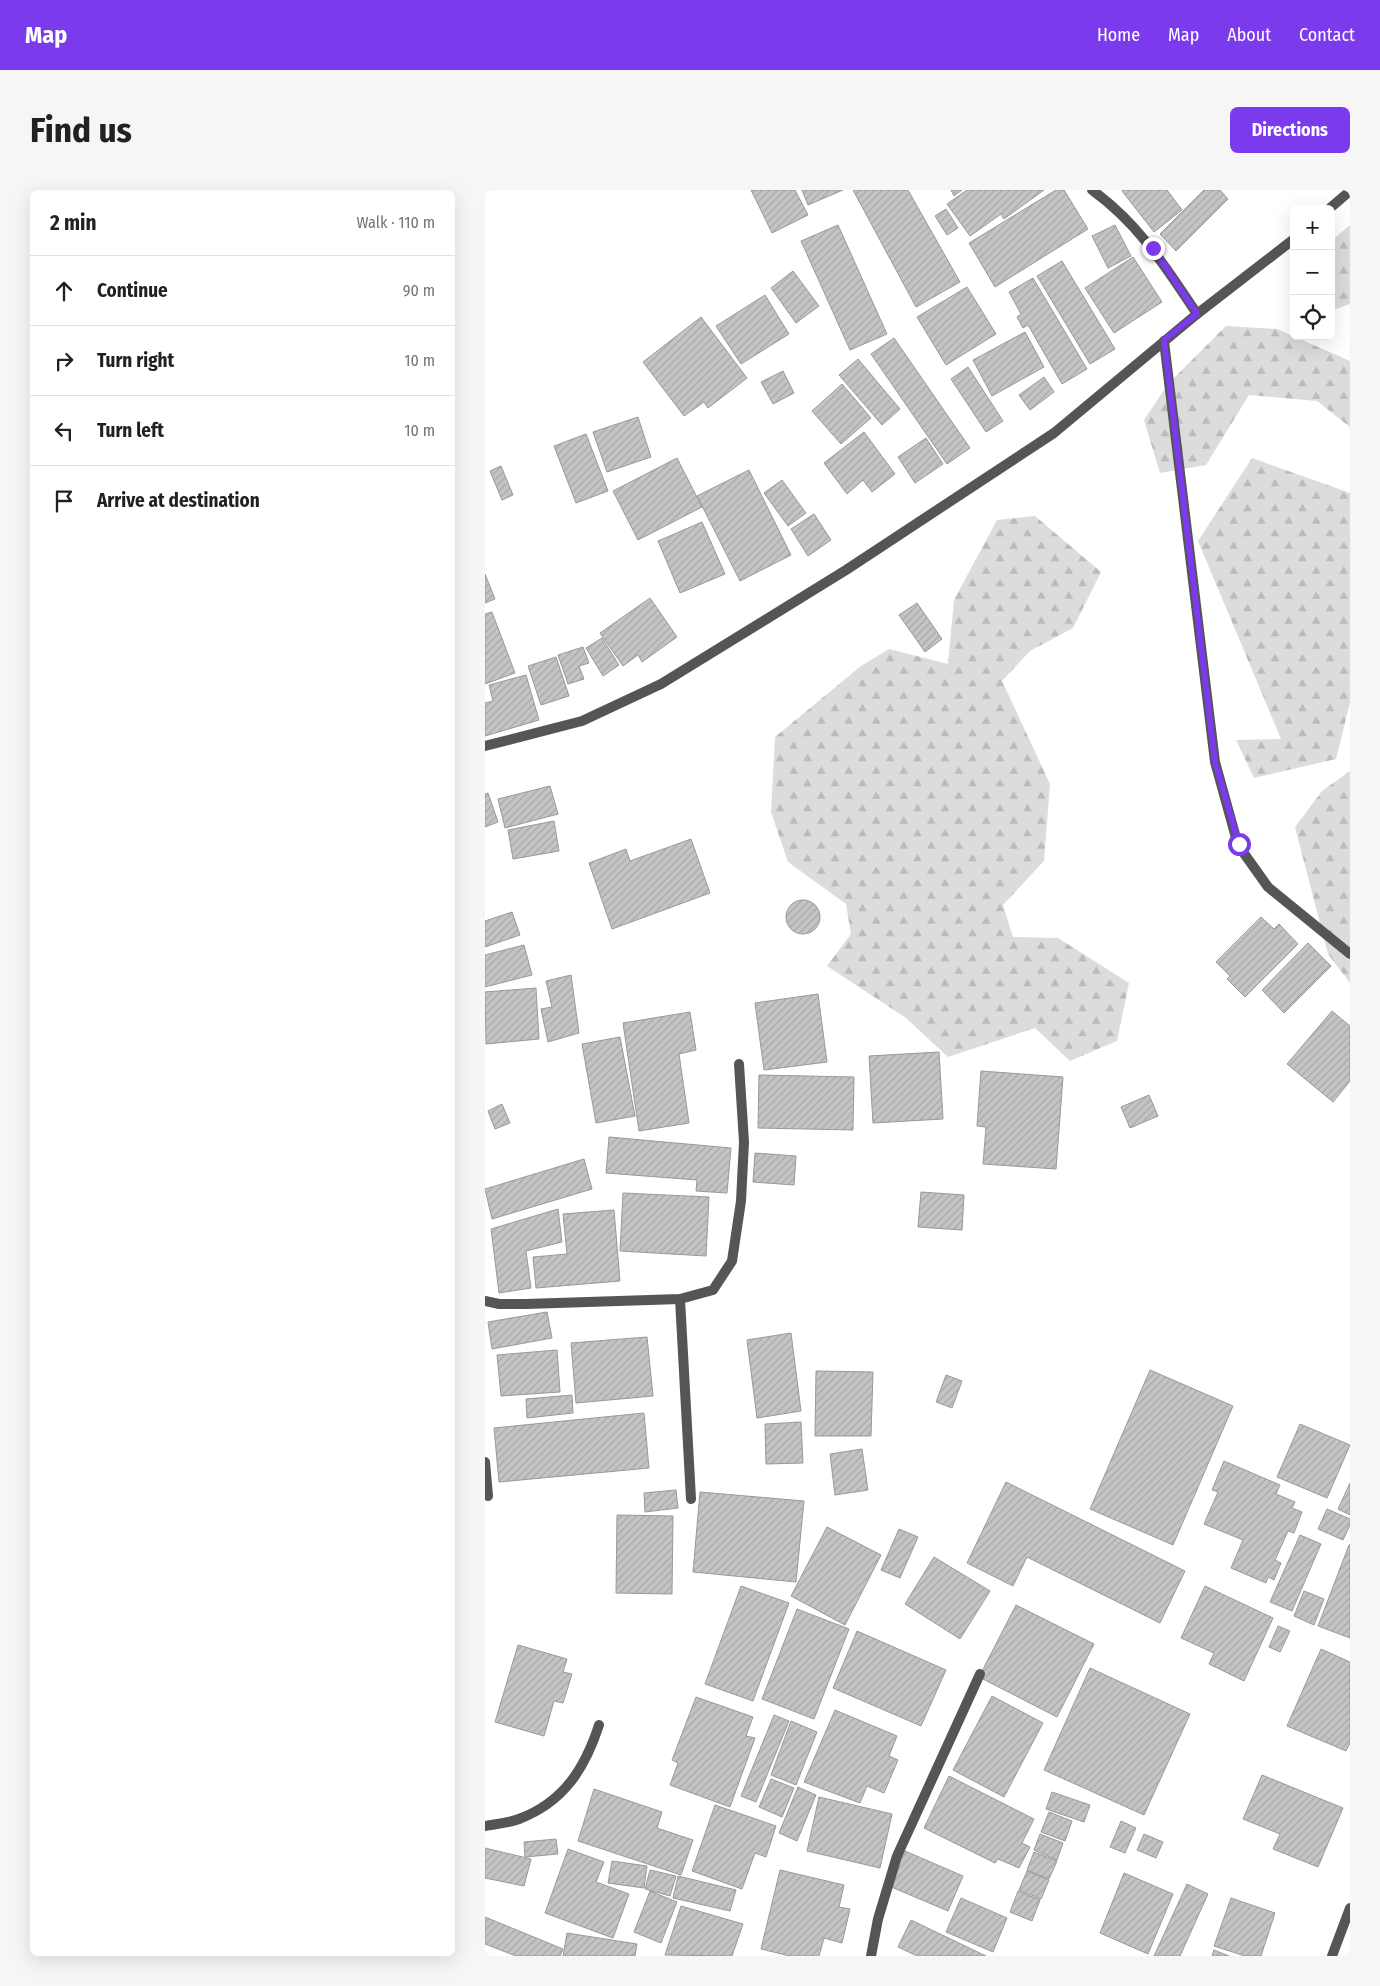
<!DOCTYPE html>
<meta charset="utf-8">
<style>
:root{--surface:#fff;--page:#f6f6f6;--text:#202124;--muted:#757577;--line:#e0e0e0;--accent:#7c3aed}
body{margin:0;font-family:"Fira Sans Condensed",sans-serif;background:var(--page);color:var(--text)}
.controls{position:absolute;right:15px;top:15px;display:grid;overflow:hidden;border-radius:8px;box-shadow:0 5px 20px #0002}
.controls button{width:45px;height:45px;display:grid;place-items:center;padding:0;border:0;border-bottom:1px solid var(--line);background:var(--surface);color:var(--text);font:25px sans-serif}
.stop{position:absolute;width:15px;height:15px;margin:-11px;border:4px solid #7c3aed;border-radius:50%;background:#fff}
.stop.end{background:#7c3aed;border-color:#fff;box-shadow:0 1px 5px #0008}
.list{margin:0;padding:0;list-style:none}
h2{display:flex;justify-content:space-between;align-items:center;height:65px;margin:0;padding:0 20px;font-size:21px}
h2 small{font-size:16px;font-weight:400;color:var(--muted)}
.list li{display:grid;grid-template-columns:32px 1fr auto;gap:15px;align-items:center;box-sizing:border-box;height:70px;padding:0 20px;border-top:1px solid var(--line)}
.list b{display:block;font-size:19px;white-space:nowrap}
.list em{font-size:16px;font-style:normal;color:var(--muted)}
.icon{flex:none;width:28px;height:28px;fill:none;stroke:currentColor;stroke-width:2;stroke-linecap:round;stroke-linejoin:round}
.map{position:relative;flex:none;width:865px;height:1766px;overflow:hidden;border-radius:8px}
header{display:flex;align-items:center;gap:30px;box-sizing:border-box;height:70px;padding:0 25px;background:var(--accent);color:#fff}
header strong{font-size:24px}
nav{display:flex;gap:28px;margin-inline-start:auto;font-size:18px}
.intro{display:flex;align-items:center;justify-content:space-between;box-sizing:border-box;height:120px;padding:0 30px}
h1{margin:0;font-size:35px}
.button{padding:12px 22px;border-radius:8px;background:var(--accent);color:#fff;font-size:18px;font-weight:700}
main{display:flex;gap:30px;padding:0 30px}
aside{flex:1;background:var(--surface);border-radius:8px;box-shadow:0 5px 20px #0002}
.map>svg:first-child{display:block}
</style>
<header>
<strong>Map</strong>
<nav><a>Home</a><a>Map</a><a>About</a><a>Contact</a></nav>
</header>
<div class="intro"><h1>Find us</h1><a class="button">Directions</a></div>
<main>
<aside>
<h2>2 min<small>Walk · 110 m</small></h2>
<ul class="list">
<li><svg class="icon" aria-label="ahead" viewBox="0 0 24 24"><path d="M12 20V5M6 11l6-6 6 6"/></svg><div><b>Continue</b></div><em>90 m</em></li>
<li><svg class="icon" aria-label="right" viewBox="0 0 24 24"><path d="M7 20v-9h11M14 6l5 5-5 5"/></svg><div><b>Turn right</b></div><em>10 m</em></li>
<li><svg class="icon" aria-label="left" viewBox="0 0 24 24"><path d="M17 20v-9H6M10 6l-5 5 5 5"/></svg><div><b>Turn left</b></div><em>10 m</em></li>
<li><svg class="icon" aria-label="arrive" viewBox="0 0 24 24"><path d="M6 21V4h12l-3 4 3 4H6"/></svg><div><b>Arrive at destination</b></div></li>
</ul>
</aside>
<div class="map">
<svg width="865" height="1766" viewBox="0 0 865 1766">
<defs>
<pattern id="forest-firs" width="22" height="20" patternUnits="userSpaceOnUse" patternTransform="scale(1.25)"><rect width="22" height="20" fill="#dcdcdc"/><path d="M5 1l3.5 6h-7zM16 11l3.5 6h-7z" fill="#bbb"/></pattern>
<pattern id="building-hatch" width="6" height="6" patternUnits="userSpaceOnUse" patternTransform="scale(1.25)"><rect width="6" height="6" fill="#c4c4c4"/><path d="M-1 1l2-2M0 6l6-6M5 7l2-2" fill="none" stroke="#a7a7a7"/></pattern>
</defs>
<rect width="100%" height="100%" fill="#fff"/>
<g fill="url(#forest-firs)">
<path d="M 865,35 L 865,114 L 846,121 L 846,51 Z"/>
<path d="M 741,136 L 792,139 L 865,171 L 865,237 L 832,211 L 764,205 L 721,275 L 675,283 L 659,230 L 683,194 Z"/>
<path d="M 767,268 L 865,303 L 865,512 L 851,569 L 769,588 L 751,550 L 796,549 L 713,351 Z"/>
<path d="M 550,326 L 616,382 L 588,438 L 545,461 L 517,491 L 565,594 L 559,671 L 518,715 L 528,747 L 573,748 L 644,793 L 632,851 L 585,871 L 550,838 L 463,867 L 421,828 L 342,776 L 366,744 L 361,714 L 303,672 L 286,622 L 290,547 L 376,476 L 404,459 L 463,474 L 469,410 L 512,330 Z"/>
<path d="M 865,581 L 865,793 L 843,764 L 810,637 L 837,601 Z"/>
</g>
<g fill="url(#building-hatch)" stroke="#999">
<path d="M 266,0 L 310,0 L 323,25 L 287,43 Z"/>
<path d="M 317,0 L 358,0 L 323,15 Z"/>
<path d="M 368,0 L 423,0 L 475,92 L 431,117 Z"/>
<path d="M 466,0 L 477,0 L 469,6 Z"/>
<path d="M 482,0 L 559,0 L 519,29 L 516,24 L 485,46 L 462,14 Z"/>
<path d="M 571,0 L 579,0 L 603,39 L 510,97 L 484,53 Z"/>
<path d="M 638,0 L 682,0 L 697,20 L 669,42 L 637,1 Z"/>
<path d="M 719,0 L 735,0 L 743,9 L 691,61 L 675,44 Z"/>
<path d="M 461,19 L 473,38 L 462,45 L 450,26 Z"/>
<path d="M 353,35 L 402,144 L 365,160 L 316,51 Z"/>
<path d="M 630,35 L 646,66 L 623,78 L 607,46 Z"/>
<path d="M 648,67 L 677,112 L 629,143 L 600,98 Z"/>
<path d="M 577,71 L 630,159 L 605,174 L 552,86 Z"/>
<path d="M 308,81 L 334,116 L 311,133 L 286,98 Z"/>
<path d="M 548,88 L 602,179 L 577,194 L 543,135 L 538,138 L 532,127 L 536,124 L 524,102 Z"/>
<path d="M 482,97 L 511,144 L 461,175 L 432,127 Z"/>
<path d="M 280,105 L 304,144 L 256,174 L 231,136 Z"/>
<path d="M 216,127 L 262,188 L 223,218 L 219,212 L 199,226 L 158,172 Z"/>
<path d="M 540,142 L 559,177 L 507,206 L 488,170 Z"/>
<path d="M 409,148 L 485,258 L 462,274 L 386,164 Z"/>
<path d="M 373,169 L 415,219 L 397,235 L 354,185 Z"/>
<path d="M 483,177 L 518,231 L 501,242 L 466,189 Z"/>
<path d="M 298,181 L 309,203 L 288,214 L 276,192 Z"/>
<path d="M 559,187 L 569,202 L 545,220 L 534,205 Z"/>
<path d="M 357,194 L 386,228 L 356,254 L 327,221 Z"/>
<path d="M 153,227 L 166,267 L 122,282 L 108,242 Z"/>
<path d="M 379,242 L 410,284 L 387,302 L 378,290 L 362,304 L 339,273 Z"/>
<path d="M 101,244 L 123,301 L 91,313 L 69,256 Z"/>
<path d="M 441,248 L 458,274 L 430,293 L 413,267 Z"/>
<path d="M 192,268 L 217,317 L 153,350 L 128,301 Z"/>
<path d="M 16,276 L 28,305 L 17,310 L 5,281 Z"/>
<path d="M 264,280 L 306,365 L 255,391 L 212,306 Z"/>
<path d="M 297,290 L 321,323 L 303,336 L 279,303 Z"/>
<path d="M 329,324 L 346,350 L 323,366 L 306,339 Z"/>
<path d="M 217,332 L 240,384 L 195,403 L 173,351 Z"/>
<path d="M 0,384 L 10,409 L 0,413 Z"/>
<path d="M 165,408 L 192,447 L 157,472 L 153,465 L 138,476 L 115,443 Z"/>
<path d="M 432,413 L 457,449 L 440,462 L 414,425 Z"/>
<path d="M 7,422 L 30,483 L 0,494 L 0,424 Z"/>
<path d="M 117,448 L 134,475 L 118,486 L 101,458 Z"/>
<path d="M 98,457 L 104,473 L 94,476 L 99,489 L 83,494 L 73,465 Z"/>
<path d="M 71,467 L 84,506 L 56,515 L 43,476 Z"/>
<path d="M 41,485 L 54,530 L 0,546 L 0,513 L 8,511 L 4,495 Z"/>
<path d="M 65,596 L 73,624 L 20,638 L 13,609 Z"/>
<path d="M 3,603 L 13,632 L 0,637 L 0,604 Z"/>
<path d="M 69,631 L 74,661 L 28,669 L 23,640 Z"/>
<path d="M 206,649 L 225,703 L 127,739 L 104,673 L 141,659 L 145,671 Z"/>
<circle cx="318" cy="727" r="17"/>
<path d="M 27,722 L 35,745 L 0,757 L 0,731 Z"/>
<path d="M 776,727 L 789,739 L 794,734 L 813,754 L 760,807 L 742,789 L 745,786 L 731,772 Z"/>
<path d="M 823,753 L 846,776 L 799,823 L 777,800 Z"/>
<path d="M 39,755 L 47,785 L 0,797 L 0,765 Z"/>
<path d="M 86,785 L 94,843 L 63,852 L 56,819 L 67,817 L 61,791 Z"/>
<path d="M 51,798 L 54,849 L 1,854 L 0,802 Z"/>
<path d="M 333,804 L 342,872 L 279,880 L 270,813 Z"/>
<path d="M 847,821 L 865,836 L 865,891 L 848,912 L 802,874 Z"/>
<path d="M 205,822 L 211,860 L 194,864 L 204,933 L 154,941 L 138,833 Z"/>
<path d="M 135,847 L 150,926 L 111,933 L 97,854 Z"/>
<path d="M 454,862 L 458,929 L 388,933 L 384,866 Z"/>
<path d="M 496,881 L 578,887 L 571,979 L 498,974 L 501,937 L 492,936 Z"/>
<path d="M 274,885 L 369,887 L 368,940 L 273,938 Z"/>
<path d="M 664,905 L 673,926 L 645,938 L 636,917 Z"/>
<path d="M 17,914 L 25,933 L 10,939 L 3,921 Z"/>
<path d="M 124,947 L 246,958 L 242,1003 L 211,1001 L 212,990 L 121,983 Z"/>
<path d="M 270,963 L 311,966 L 309,995 L 268,992 Z"/>
<path d="M 99,969 L 107,999 L 7,1029 L 0,999 Z"/>
<path d="M 436,1002 L 479,1005 L 477,1040 L 433,1037 Z"/>
<path d="M 138,1003 L 224,1007 L 221,1066 L 135,1061 Z"/>
<path d="M 73,1019 L 77,1052 L 41,1061 L 46,1098 L 14,1103 L 6,1039 Z"/>
<path d="M 129,1020 L 135,1091 L 51,1098 L 48,1067 L 82,1064 L 78,1024 Z"/>
<path d="M 62,1122 L 67,1148 L 7,1159 L 3,1132 Z"/>
<path d="M 306,1143 L 316,1221 L 272,1228 L 262,1150 Z"/>
<path d="M 162,1147 L 168,1206 L 91,1213 L 86,1153 Z"/>
<path d="M 72,1160 L 75,1202 L 16,1206 L 12,1165 Z"/>
<path d="M 665,1180 L 748,1216 L 688,1355 L 605,1319 Z"/>
<path d="M 331,1181 L 388,1182 L 386,1246 L 330,1246 Z"/>
<path d="M 461,1185 L 477,1191 L 467,1218 L 451,1212 Z"/>
<path d="M 87,1205 L 88,1223 L 42,1228 L 41,1209 Z"/>
<path d="M 159,1223 L 164,1278 L 14,1292 L 9,1238 Z"/>
<path d="M 316,1232 L 318,1273 L 281,1274 L 280,1234 Z"/>
<path d="M 815,1234 L 865,1255 L 842,1308 L 792,1287 Z"/>
<path d="M 377,1259 L 383,1300 L 350,1305 L 345,1264 Z"/>
<path d="M 739,1271 L 795,1295 L 791,1304 L 810,1312 L 807,1318 L 817,1322 L 809,1343 L 803,1341 L 790,1370 L 796,1373 L 789,1390 L 783,1387 L 781,1393 L 746,1378 L 758,1350 L 719,1334 L 733,1302 L 727,1300 Z"/>
<path d="M 521,1292 L 700,1381 L 675,1433 L 542,1367 L 528,1396 L 482,1373 Z"/>
<path d="M 865,1293 L 865,1325 L 853,1319 Z"/>
<path d="M 191,1300 L 193,1318 L 160,1322 L 159,1303 Z"/>
<path d="M 215,1302 L 319,1311 L 311,1392 L 208,1382 Z"/>
<path d="M 842,1319 L 865,1329 L 865,1335 L 858,1350 L 833,1339 Z"/>
<path d="M 132,1325 L 188,1326 L 187,1404 L 131,1403 Z"/>
<path d="M 342,1337 L 396,1365 L 360,1435 L 306,1406 Z"/>
<path d="M 414,1339 L 433,1347 L 415,1388 L 396,1380 Z"/>
<path d="M 815,1345 L 836,1354 L 807,1421 L 785,1412 Z"/>
<path d="M 864,1355 L 865,1355 L 865,1448 L 833,1436 Z"/>
<path d="M 449,1367 L 505,1401 L 475,1449 L 420,1414 Z"/>
<path d="M 256,1396 L 304,1413 L 268,1511 L 220,1494 Z"/>
<path d="M 720,1396 L 788,1428 L 759,1491 L 724,1474 L 729,1463 L 696,1448 Z"/>
<path d="M 819,1401 L 839,1409 L 829,1435 L 809,1426 Z"/>
<path d="M 531,1415 L 609,1454 L 572,1527 L 494,1487 Z"/>
<path d="M 312,1419 L 364,1439 L 329,1529 L 277,1509 Z"/>
<path d="M 793,1436 L 805,1441 L 795,1462 L 784,1457 Z"/>
<path d="M 372,1441 L 461,1480 L 436,1536 L 348,1498 Z"/>
<path d="M 33,1455 L 82,1469 L 78,1482 L 87,1484 L 78,1513 L 69,1511 L 59,1546 L 10,1532 Z"/>
<path d="M 836,1459 L 865,1472 L 865,1553 L 861,1561 L 802,1536 Z"/>
<path d="M 605,1478 L 705,1524 L 659,1625 L 559,1580 Z"/>
<path d="M 507,1506 L 558,1533 L 519,1607 L 468,1580 Z"/>
<path d="M 211,1507 L 268,1527 L 261,1546 L 270,1548 L 245,1617 L 185,1595 L 193,1573 L 187,1570 Z"/>
<path d="M 350,1520 L 412,1546 L 404,1566 L 413,1570 L 399,1603 L 382,1596 L 375,1613 L 319,1592 Z"/>
<path d="M 289,1525 L 304,1531 L 271,1612 L 256,1606 Z"/>
<path d="M 306,1531 L 332,1542 L 311,1595 L 286,1585 Z"/>
<path d="M 777,1585 L 858,1618 L 833,1677 L 788,1659 L 795,1644 L 758,1629 Z"/>
<path d="M 464,1586 L 549,1629 L 537,1653 L 545,1657 L 534,1678 L 513,1669 L 510,1673 L 439,1638 Z"/>
<path d="M 286,1589 L 309,1598 L 297,1627 L 274,1617 Z"/>
<path d="M 313,1597 L 331,1605 L 312,1651 L 294,1643 Z"/>
<path d="M 109,1599 L 177,1622 L 172,1638 L 208,1650 L 196,1685 L 93,1651 Z"/>
<path d="M 567,1602 L 605,1615 L 599,1632 L 561,1619 Z"/>
<path d="M 334,1607 L 407,1624 L 395,1678 L 322,1661 Z"/>
<path d="M 230,1615 L 291,1636 L 281,1667 L 270,1663 L 257,1699 L 207,1681 Z"/>
<path d="M 564,1622 L 587,1631 L 580,1651 L 556,1642 Z"/>
<path d="M 636,1631 L 651,1638 L 640,1663 L 625,1657 Z"/>
<path d="M 555,1644 L 578,1653 L 572,1670 L 549,1660 Z"/>
<path d="M 659,1644 L 678,1652 L 671,1668 L 652,1660 Z"/>
<path d="M 71,1649 L 73,1664 L 40,1667 L 39,1652 Z"/>
<path d="M 0,1658 L 46,1669 L 39,1696 L 0,1688 Z"/>
<path d="M 83,1659 L 119,1672 L 111,1692 L 144,1704 L 128,1748 L 60,1723 Z"/>
<path d="M 420,1661 L 478,1686 L 463,1721 L 404,1696 Z"/>
<path d="M 549,1662 L 572,1671 L 564,1689 L 542,1680 Z"/>
<path d="M 127,1671 L 162,1676 L 159,1698 L 123,1693 Z"/>
<path d="M 165,1680 L 191,1686 L 185,1706 L 160,1699 Z"/>
<path d="M 295,1680 L 359,1695 L 354,1717 L 365,1719 L 357,1753 L 339,1748 L 334,1766 L 305,1766 L 276,1759 Z"/>
<path d="M 542,1681 L 564,1690 L 556,1709 L 534,1700 Z"/>
<path d="M 639,1683 L 688,1704 L 663,1764 L 615,1743 Z"/>
<path d="M 193,1686 L 251,1700 L 245,1721 L 188,1708 Z"/>
<path d="M 702,1694 L 723,1704 L 695,1766 L 669,1766 Z"/>
<path d="M 165,1701 L 192,1712 L 176,1753 L 149,1742 Z"/>
<path d="M 533,1701 L 555,1710 L 547,1731 L 525,1722 Z"/>
<path d="M 476,1708 L 522,1728 L 508,1762 L 461,1742 Z"/>
<path d="M 746,1708 L 790,1723 L 776,1766 L 760,1766 L 729,1756 Z"/>
<path d="M 196,1716 L 258,1734 L 247,1766 L 180,1765 Z"/>
<path d="M 0,1727 L 78,1759 L 75,1766 L 31,1766 L 0,1754 Z"/>
<path d="M 426,1730 L 501,1766 L 432,1766 L 413,1757 Z"/>
<path d="M 82,1743 L 152,1754 L 150,1766 L 78,1766 Z"/>
<path d="M 729,1760 L 744,1766 L 727,1766 Z"/>
</g>
<g fill="none" stroke-linecap="round" stroke-linejoin="round">
<g stroke="#555" stroke-width="10">
<path d="M 607,0 C 654,34 680,76 712,124"/>
<path d="M 844,19 L 865,1"/>
<path d="M 679,151 L 730,572 L 753,655 L 783,697 L 865,764"/>
<path d="M 0,556 L 97,531 L 176,494 L 361,380 L 569,243 L 712,124 L 809,49"/>
<path d="M 195,1109 L 206,1309"/>
<path d="M 0,1111 L 14,1114 L 41,1114 L 195,1109 L 228,1100 L 247,1071 L 256,1011 L 259,952 L 254,874"/>
<path d="M 0,1272 L 3,1306"/>
<path d="M 0,1636 C 11,1634 24,1633 34,1629 C 79,1612 100,1578 114,1535"/>
<path d="M 386,1766 L 393,1729 L 412,1666 L 495,1484"/>
<path d="M 847,1766 L 865,1718"/>
</g>
</g>
<g fill="none" stroke-linecap="round" stroke-linejoin="round">
<path stroke="#7c3aed" stroke-width="6" d="M 668,58 L 712,124 L 679,150 L 730,572 L 754,654"/>
</g>
</svg>
<div class="controls">
<button>+</button>
<button>−</button>
<button><svg class="icon" aria-label="locate" viewBox="0 0 24 24"><circle cx="12" cy="12" r="6"/><path d="M12 2v4M12 18v4M2 12h4M18 12h4"/></svg></button>
</div>
<div class="stop" style="left:754px;top:654px"></div>
<div class="stop end" style="left:668px;top:58px"></div>
</div>
</main>
